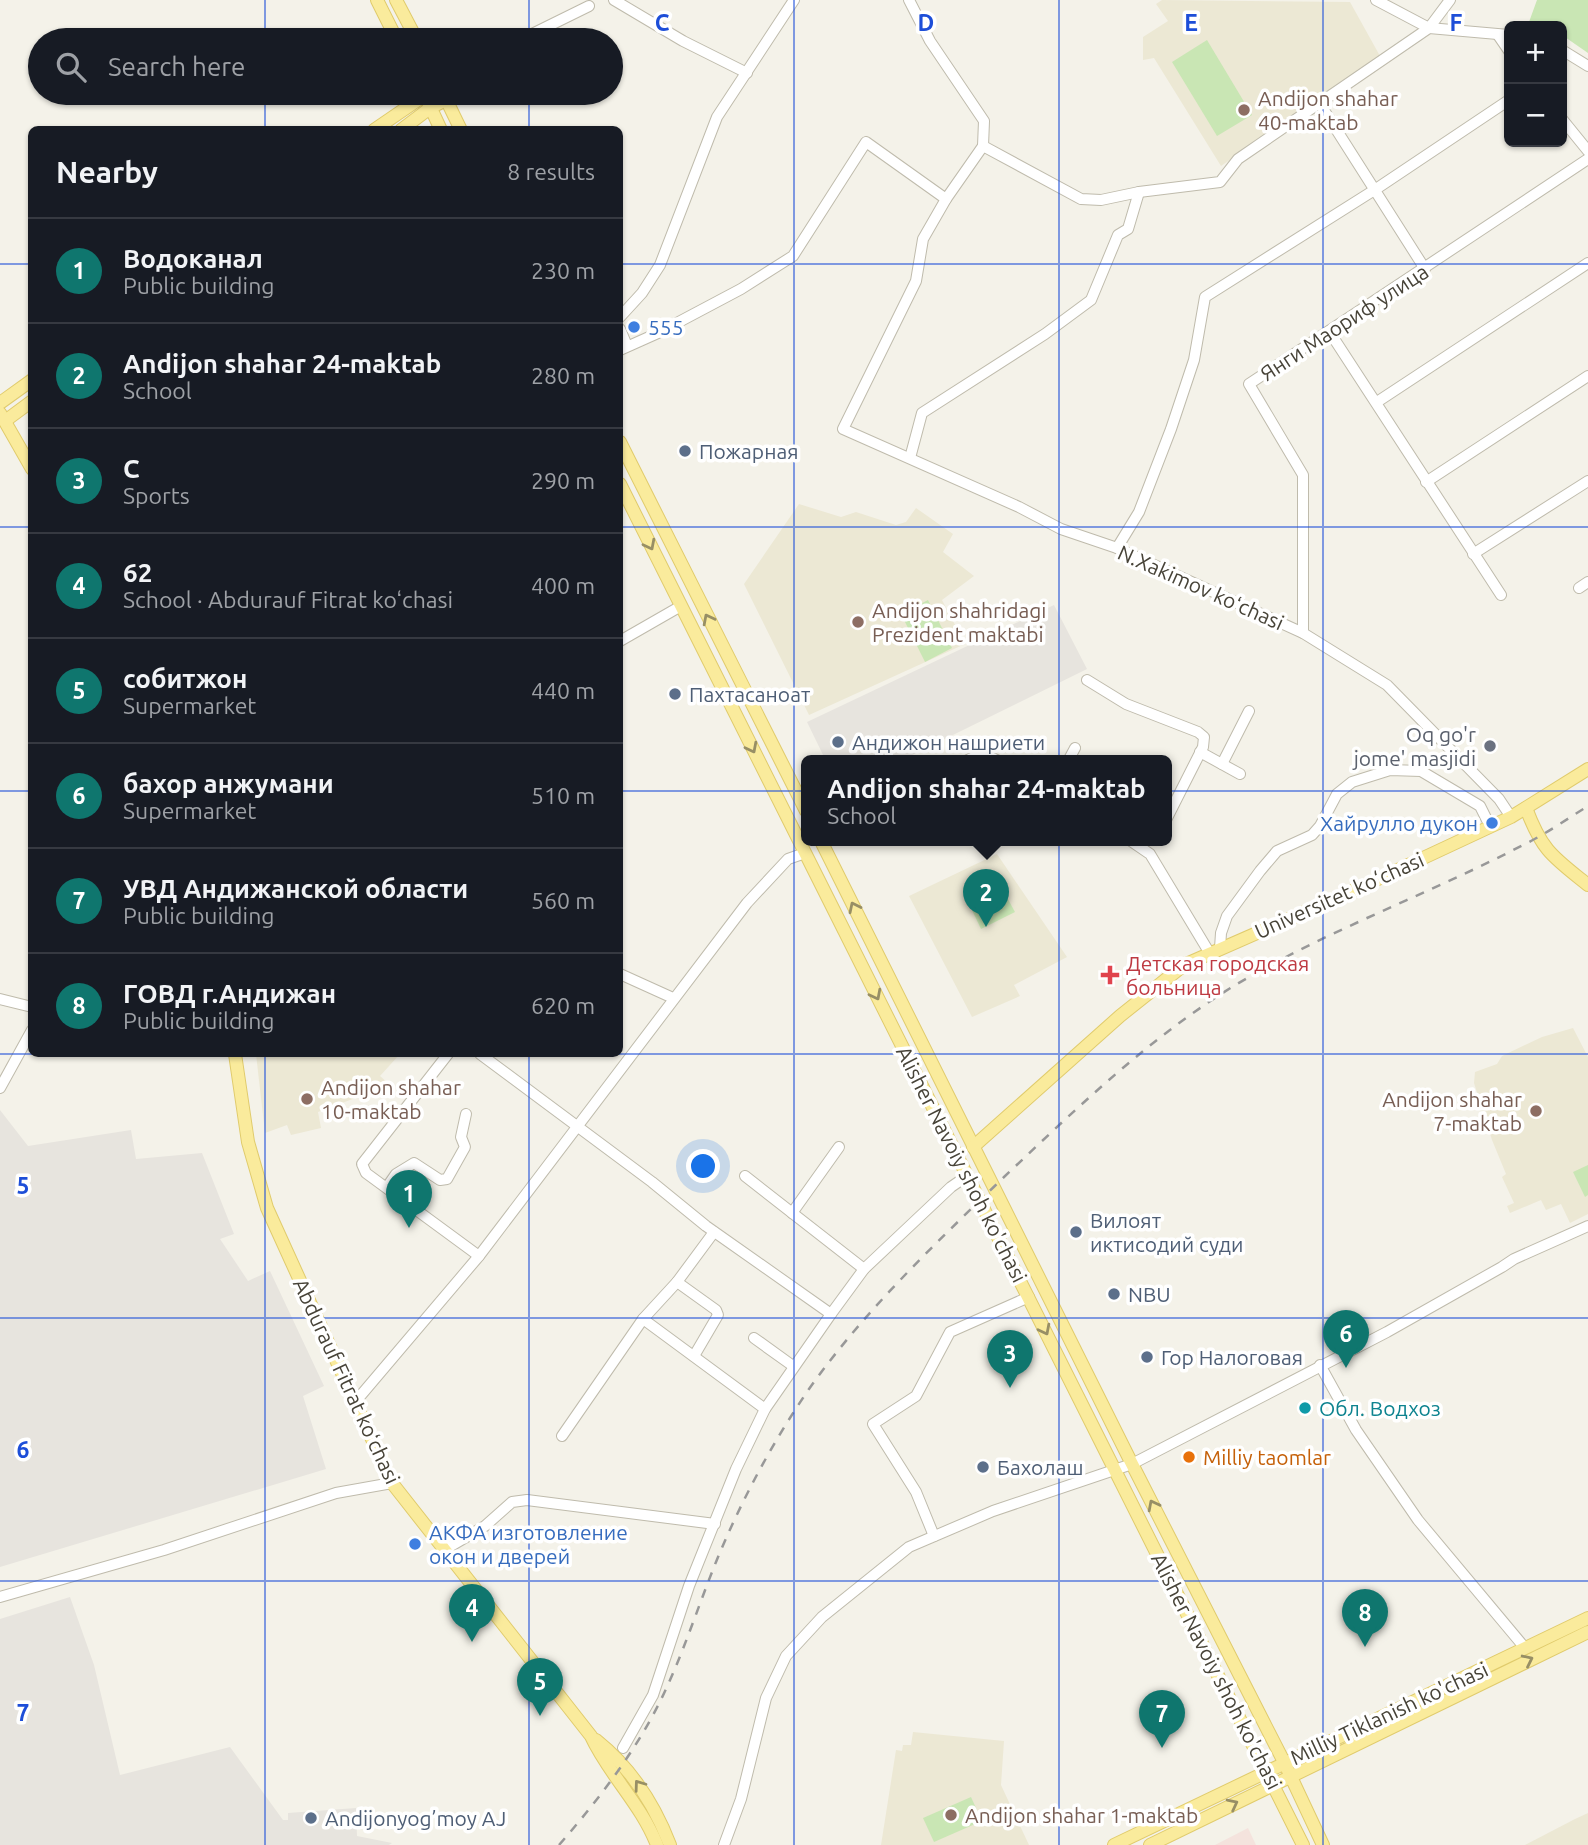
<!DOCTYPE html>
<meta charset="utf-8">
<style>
:root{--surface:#171b24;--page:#20242c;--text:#f1f3f6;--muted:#9ea1a6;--line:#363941;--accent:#0f766e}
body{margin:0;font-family:Ubuntu,sans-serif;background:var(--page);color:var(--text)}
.controls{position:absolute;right:21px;top:21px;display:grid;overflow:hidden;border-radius:10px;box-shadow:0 2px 5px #0004}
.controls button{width:63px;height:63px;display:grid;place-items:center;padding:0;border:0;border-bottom:2px solid var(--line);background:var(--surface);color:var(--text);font:35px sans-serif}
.you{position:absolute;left:704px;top:1167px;width:24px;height:24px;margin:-18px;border:5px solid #fff;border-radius:50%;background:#1a73e8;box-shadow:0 0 0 10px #1a73e833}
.badge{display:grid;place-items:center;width:46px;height:46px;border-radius:50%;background:var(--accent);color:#fff;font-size:23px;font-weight:700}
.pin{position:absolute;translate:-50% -58px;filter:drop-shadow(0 2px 4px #0008)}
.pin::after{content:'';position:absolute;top:37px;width:24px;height:21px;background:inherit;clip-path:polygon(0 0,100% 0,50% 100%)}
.popup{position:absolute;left:801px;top:755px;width:371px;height:91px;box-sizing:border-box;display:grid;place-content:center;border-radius:10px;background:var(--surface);filter:drop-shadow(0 2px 5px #0005);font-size:23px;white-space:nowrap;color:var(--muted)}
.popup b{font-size:26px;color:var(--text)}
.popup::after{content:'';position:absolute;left:50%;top:100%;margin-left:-14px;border:14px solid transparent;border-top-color:var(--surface)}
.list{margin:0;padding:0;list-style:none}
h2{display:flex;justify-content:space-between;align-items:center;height:91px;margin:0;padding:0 28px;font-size:30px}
h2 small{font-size:23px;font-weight:400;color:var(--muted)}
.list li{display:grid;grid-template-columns:46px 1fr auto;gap:21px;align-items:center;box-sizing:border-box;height:105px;padding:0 28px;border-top:2px solid var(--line)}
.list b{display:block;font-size:26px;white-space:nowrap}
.list p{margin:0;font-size:23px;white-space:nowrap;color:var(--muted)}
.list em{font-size:23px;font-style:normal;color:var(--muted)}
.icon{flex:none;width:38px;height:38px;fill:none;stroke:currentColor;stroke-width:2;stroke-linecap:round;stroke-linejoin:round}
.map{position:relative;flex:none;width:1588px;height:1845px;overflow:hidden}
.search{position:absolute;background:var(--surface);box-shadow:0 2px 5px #0004;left:28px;top:28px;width:595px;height:77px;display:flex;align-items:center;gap:18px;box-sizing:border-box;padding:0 24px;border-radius:38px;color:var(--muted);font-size:26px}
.panel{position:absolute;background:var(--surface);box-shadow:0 2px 5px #0004;left:28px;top:126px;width:595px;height:931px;border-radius:10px}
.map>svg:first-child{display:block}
</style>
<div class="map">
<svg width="1588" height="1845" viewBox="0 0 1588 1845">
<rect width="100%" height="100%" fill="#f4f2e9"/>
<g fill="#e7e4de">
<path d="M 1054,605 L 1087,669 L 900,761 L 826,761 L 807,722 Z"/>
<path d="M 0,1110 L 28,1146 L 131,1130 L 136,1159 L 202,1153 L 234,1234 L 220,1239 L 248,1281 L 270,1271 L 324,1386 L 303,1396 L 326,1469 L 0,1567 Z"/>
<path d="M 70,1597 L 94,1665 L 120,1775 L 230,1747 L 283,1820 L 288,1820 L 288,1813 L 356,1808 L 357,1836 L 392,1843 L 389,1845 L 0,1845 L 0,1619 Z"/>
</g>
<g fill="#ece8d4">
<path d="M 1162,0 L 1350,2 L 1380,56 L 1221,166 L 1154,58 L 1143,60 L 1143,37 L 1168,21 L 1156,4 Z"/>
<path d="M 799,504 L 841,517 L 856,512 L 896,525 L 906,522 L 916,508 L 953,534 L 943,552 L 974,576 L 942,600 L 965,644 L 809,715 L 744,584 Z"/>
<path d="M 997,854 L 1067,957 L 1014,985 L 1020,996 L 972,1017 L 909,896 Z"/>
<path d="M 1573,1028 L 1588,1057 L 1588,1214 L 1570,1223 L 1561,1204 L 1546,1210 L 1541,1200 L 1510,1213 L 1507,1206 L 1514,1203 L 1502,1177 L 1506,1174 L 1492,1140 L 1474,1083 L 1475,1072 L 1497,1064 L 1502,1056 L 1542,1037 Z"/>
<path d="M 256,1054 L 397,1054 L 399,1055 L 380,1076 L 390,1085 L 318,1112 L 321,1128 L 291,1135 L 287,1125 L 265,1133 Z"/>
<path d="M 913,1732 L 1004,1741 L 1001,1785 L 1029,1845 L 881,1845 L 896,1750 L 902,1751 L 903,1745 L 911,1745 Z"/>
<path d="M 1588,1813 L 1588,1845 L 1525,1845 L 1575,1819 Z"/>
</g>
<path fill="#f4e3dd" d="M 1248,1828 L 1256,1845 L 1215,1845 Z"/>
<g fill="#c9e6b4">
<path d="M 1537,0 L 1588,0 L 1588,53 L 1562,35 L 1562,26 L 1541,26 L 1529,22 Z"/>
<path d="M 1207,40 L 1252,115 L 1217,136 L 1172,62 Z"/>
<path d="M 928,600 L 952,648 L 925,662 L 901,614 Z"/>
<path d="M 1004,892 L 1015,912 L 981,929 L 971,908 Z"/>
<path d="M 1588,1165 L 1588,1195 L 1585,1197 L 1573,1172 Z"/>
<path d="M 971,1797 L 982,1821 L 934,1842 L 923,1818 Z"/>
</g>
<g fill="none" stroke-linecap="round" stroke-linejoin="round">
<g stroke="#bfbbac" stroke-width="12">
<g id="minor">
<path d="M 614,0 L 683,41 L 747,73"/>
<path d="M 1376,0 L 1429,28 L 1509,35"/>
<path d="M 1498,35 L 1509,51"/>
<path d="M 520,40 L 589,6"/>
<path d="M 1562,50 L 1588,66"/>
<path d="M 1320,104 L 1425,269"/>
<path d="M 1562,119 L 1588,151"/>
<path d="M 983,146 L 1081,199 L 1101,200 L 1139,192 L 1220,182 L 1238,159 L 1429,28 L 1450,0"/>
<path d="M 946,199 L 923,239 L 916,281 L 843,429 L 1019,507 L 1061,529 L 1117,548 L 1303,633 L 1387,685 L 1499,799 L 1511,817"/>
<path d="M 620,317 L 642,293 L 660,265 L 717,117 L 794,0"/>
<path d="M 620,329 L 627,346"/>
<path d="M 1329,331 L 1501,595"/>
<path d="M 620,350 L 658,333 L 741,289 L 793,256 L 866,142 L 946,199 L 983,146 L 984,121 L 930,41 L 909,0"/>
<path d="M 1377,402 L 1588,263"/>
<path d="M 910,458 L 922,413 L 1045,334 L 1091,300 L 1118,235 L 1128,229 L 1139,192"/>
<path d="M 1426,482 L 1588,376"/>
<path d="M 1117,548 L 1139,512 L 1171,429 L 1194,360 L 1205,297 L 1376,189 L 1509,100"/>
<path d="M 1473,554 L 1588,481"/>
<path d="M 1579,588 L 1588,582"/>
<path d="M 1303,633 L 1303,475 L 1249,384 L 1588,159"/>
<path d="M 620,641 L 681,606"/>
<path d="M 1087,680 L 1126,704 L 1198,732 L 1204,737 L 1203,747 L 1166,820"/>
<path d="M 1200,752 L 1240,774"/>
<path d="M 966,761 C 980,753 985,754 999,761"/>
<path d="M 1068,761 L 1075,748"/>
<path d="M 1222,764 L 1249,711"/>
<path d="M 1131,841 L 1150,854 L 1209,952"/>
<path d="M 1220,948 L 1221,933 L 1227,916 L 1260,871 L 1277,851 L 1312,835 L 1320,826 L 1337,794 L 1352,782 L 1390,770 L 1421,771 L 1480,806 L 1490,826"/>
<path d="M 620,974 L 673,998"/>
<path d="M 0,999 L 32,1007"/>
<path d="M 448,1054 L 362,1164 L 366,1173 L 479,1256"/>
<path d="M 480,1054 L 652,1182 L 706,1226 L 831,1314 L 765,1409 L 736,1469 L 689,1586 L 653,1695 L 623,1748"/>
<path d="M 0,1088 L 32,1030"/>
<path d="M 745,1176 L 864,1269"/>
<path d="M 387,1187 L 396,1174 L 414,1163 L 440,1180 L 447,1179 L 465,1147 L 461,1137 L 466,1114"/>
<path d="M 792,1213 L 839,1147"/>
<path d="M 677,1282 L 716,1310 L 718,1315 L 694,1356"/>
<path d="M 831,1314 L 864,1269 L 951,1187 L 967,1176"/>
<path d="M 643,1319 L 765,1409"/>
<path d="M 754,1338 L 793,1366"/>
<path d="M 1320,1365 L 1356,1430 L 1418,1520 L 1525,1648"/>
<path d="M 356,1401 L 479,1256 L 747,903 L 788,859 L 805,853"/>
<path d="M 562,1436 L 643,1319 L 677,1282 L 714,1232"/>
<path d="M 934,1536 L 916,1492 L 873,1424 L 916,1396 L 950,1332 L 1029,1297"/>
<path d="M 444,1550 L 485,1526 L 512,1502 L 527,1500 L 715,1524"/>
<path d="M 0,1597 L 164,1550 L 336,1493 L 392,1483"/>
<path d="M 724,1845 L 741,1799 L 766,1698 L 786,1656 L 822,1617 L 909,1547 L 993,1511 L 1132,1464 L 1387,1332 L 1502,1267 L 1514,1259 L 1588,1226"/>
</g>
</g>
<g stroke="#e0cb6c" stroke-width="14">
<g id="major">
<path d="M 377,0 L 397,40"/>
<path d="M 396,0 L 417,40"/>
<path d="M 443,93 L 461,130"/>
<path d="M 428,102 L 441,130"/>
<path d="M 374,130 L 428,93"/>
<path d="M 401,130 L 430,108 L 446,100"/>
<path d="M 0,403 L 32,380"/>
<path d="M 0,413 L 32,469"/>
<path d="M 5,421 L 32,401"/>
<path d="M 620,442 L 806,811"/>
<path d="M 620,484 L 1303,1845"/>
<path d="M 1526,808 C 1542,851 1553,857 1588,885"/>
<path d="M 821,841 L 1132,1464 L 1284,1762 L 1323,1845"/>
<path d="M 235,1054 L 248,1142 L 267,1208 L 392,1483 L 591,1736 C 609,1775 641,1804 657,1845"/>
<path d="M 973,1147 L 1120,1016 L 1184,965 L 1346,894 L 1511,817 L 1588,769"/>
<path d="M 596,1740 C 631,1768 654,1803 670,1845"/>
<path d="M 1114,1845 L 1588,1618"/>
<path d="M 1150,1845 L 1588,1632"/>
</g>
</g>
<use href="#minor" stroke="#fff" stroke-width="10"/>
<use href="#major" stroke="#faeb9c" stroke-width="12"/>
<path stroke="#989898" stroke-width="2.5" stroke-dasharray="9 9" stroke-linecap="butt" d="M 559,1845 C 600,1798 640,1746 666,1689 C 685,1648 699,1604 716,1562 C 741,1501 772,1443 809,1389 C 865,1310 935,1244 1004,1177 C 1077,1108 1150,1037 1237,984 C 1328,930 1429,894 1523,845 C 1546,834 1567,819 1588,806"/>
</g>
<defs><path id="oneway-chevron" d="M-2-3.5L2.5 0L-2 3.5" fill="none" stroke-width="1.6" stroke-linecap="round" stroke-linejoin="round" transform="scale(1.75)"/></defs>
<g stroke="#988f65">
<use href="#oneway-chevron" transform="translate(650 545) rotate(63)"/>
<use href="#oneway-chevron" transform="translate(708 619) rotate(-117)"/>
<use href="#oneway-chevron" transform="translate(752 748) rotate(63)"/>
<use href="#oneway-chevron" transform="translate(854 907) rotate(-116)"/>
<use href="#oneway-chevron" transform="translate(876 995) rotate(63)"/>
<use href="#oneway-chevron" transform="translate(1045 1330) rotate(63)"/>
<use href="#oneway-chevron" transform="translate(1153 1505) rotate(-117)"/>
<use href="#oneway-chevron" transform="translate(1528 1660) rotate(-26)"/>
<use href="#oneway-chevron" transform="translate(639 1785) rotate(-126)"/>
<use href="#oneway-chevron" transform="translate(1233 1804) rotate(-27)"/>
</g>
<path fill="none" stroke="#1d4ed8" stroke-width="2" stroke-opacity="0.55" d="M 265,0 L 265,40M 529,0 L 529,40M 794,0 L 794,1845M 1059,0 L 1059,1845M 1323,0 L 1323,1845M 265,93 L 265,130M 529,93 L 529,130M 0,264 L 32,264M 620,264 L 1588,264M 0,527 L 32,527M 620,527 L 1588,527M 0,791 L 32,791M 620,791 L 1588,791M 0,1054 L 1588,1054M 265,1054 L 265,1845M 529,1054 L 529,1845M 0,1318 L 1588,1318M 0,1581 L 1588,1581"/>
<g fill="#8d6e63" stroke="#fff" stroke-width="2.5">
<circle cx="1244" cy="110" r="7"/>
<circle cx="858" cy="622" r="7"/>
<circle cx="307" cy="1099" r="7"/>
<circle cx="1536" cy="1111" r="7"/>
<circle cx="951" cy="1815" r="7"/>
</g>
<g fill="#3f7fe0" stroke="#fff" stroke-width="2.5">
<circle cx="634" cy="327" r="7"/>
<circle cx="1492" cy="823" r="7"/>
<circle cx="415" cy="1544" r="7"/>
</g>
<g fill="#5c6f8a" stroke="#fff" stroke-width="2.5">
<circle cx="685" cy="451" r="7"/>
<circle cx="675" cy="694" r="7"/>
<circle cx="838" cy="742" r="7"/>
<circle cx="1076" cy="1232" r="7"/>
<circle cx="1114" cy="1294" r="7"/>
<circle cx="1147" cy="1357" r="7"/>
<circle cx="983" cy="1467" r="7"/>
<circle cx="311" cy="1818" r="7"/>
</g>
<circle fill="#6b7280" stroke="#fff" stroke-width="2.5" cx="1490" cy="746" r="7"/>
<path fill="#e0444e" stroke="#fff" stroke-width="2.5" d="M1106.5 964.5h7v7h7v7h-7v7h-7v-7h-7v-7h7z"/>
<circle fill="#0f9aa8" stroke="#fff" stroke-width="2.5" cx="1305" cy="1408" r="7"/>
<circle fill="#e8710a" stroke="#fff" stroke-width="2.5" cx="1189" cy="1457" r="7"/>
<g text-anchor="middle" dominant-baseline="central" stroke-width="7" stroke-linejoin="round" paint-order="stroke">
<g font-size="21" fill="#785e54" stroke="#fff" text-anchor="start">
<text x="1258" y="98">Andijon shahar<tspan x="1258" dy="24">40-maktab</tspan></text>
<text x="872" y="610">Andijon shahridagi<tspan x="872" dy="24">Prezident maktabi</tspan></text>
<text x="321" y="1087">Andijon shahar<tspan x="321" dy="24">10-maktab</tspan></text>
<text x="1522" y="1099" text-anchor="end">Andijon shahar<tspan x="1522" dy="24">7-maktab</tspan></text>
<text x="965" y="1815">Andijon shahar 1-maktab</text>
</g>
<g font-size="21" fill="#474338" stroke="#fff">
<text transform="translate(1344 322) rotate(-33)">Янги Маориф улица</text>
<text transform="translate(1201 587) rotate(24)">N.Xakimov koʻchasi</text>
<text transform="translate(1339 895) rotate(-24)">Universitet kо‘chasi</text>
<text transform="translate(962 1164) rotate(63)">Alisher Navoiy shoh ko'chasi</text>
<text transform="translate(347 1381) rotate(65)">Abdurauf Fitrat koʻchasi</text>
<text transform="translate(1217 1671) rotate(63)">Alisher Navoiy shoh ko'chasi</text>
<text transform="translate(1389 1713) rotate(-25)">Milliy Tiklanish ko'chasi</text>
</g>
<g font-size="21" fill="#366cbe" stroke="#fff" text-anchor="start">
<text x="648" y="327">555</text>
<text x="1478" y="823" text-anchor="end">Хайрулло дукон</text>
<text x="429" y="1532">АКФА изготовление<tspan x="429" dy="24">окон и дверей</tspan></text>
</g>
<g font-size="21" fill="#4e5e75" stroke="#fff" text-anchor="start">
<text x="699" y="451">Пожарная</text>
<text x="689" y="694">Пахтасаноат</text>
<text x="852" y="742">Андижон нашриети</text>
<text x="1090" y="1220">Вилоят<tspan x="1090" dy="24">иктисодий суди</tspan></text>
<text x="1128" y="1294">NBU</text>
<text x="1161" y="1357">Гор Налоговая</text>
<text x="997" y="1467">Бахолаш</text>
<text x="325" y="1818">Andijonyog’moy AJ</text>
</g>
<g font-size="21" fill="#5b616d" stroke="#fff" text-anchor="end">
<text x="1476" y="734">Oq go'r<tspan x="1476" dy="24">jome' masjidi</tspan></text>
</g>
<g font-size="21" fill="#be3a42" stroke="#fff" text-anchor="start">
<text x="1126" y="963">Детская городская<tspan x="1126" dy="24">больница</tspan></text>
</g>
<g font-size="21" fill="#0d838f" stroke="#fff" text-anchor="start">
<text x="1319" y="1408">Обл. Водхоз</text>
</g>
<g font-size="21" fill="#c56008" stroke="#fff" text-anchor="start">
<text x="1203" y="1457">Milliy taomlar</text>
</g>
</g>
<g font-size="23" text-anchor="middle" font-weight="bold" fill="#1d4ed8" stroke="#fff" stroke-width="7" stroke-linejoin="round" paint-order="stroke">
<text x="662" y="31">C</text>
<text x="926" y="31">D</text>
<text x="1191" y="31">E</text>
<text x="1456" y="31">F</text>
<text x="23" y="1194">5</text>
<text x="23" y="1458">6</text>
<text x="23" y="1721">7</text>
</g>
</svg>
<div class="controls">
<button>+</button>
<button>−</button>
</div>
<div class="you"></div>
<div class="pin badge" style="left:409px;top:1228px">1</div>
<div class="pin badge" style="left:986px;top:927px">2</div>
<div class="popup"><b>Andijon shahar 24-maktab</b>School</div>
<div class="pin badge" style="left:1010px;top:1388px">3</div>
<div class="pin badge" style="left:472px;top:1642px">4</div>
<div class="pin badge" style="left:540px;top:1716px">5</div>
<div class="pin badge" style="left:1346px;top:1368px">6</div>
<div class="pin badge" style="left:1162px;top:1748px">7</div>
<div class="pin badge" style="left:1365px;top:1647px">8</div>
<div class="search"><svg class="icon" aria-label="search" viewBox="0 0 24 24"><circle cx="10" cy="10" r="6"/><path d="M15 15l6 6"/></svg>Search here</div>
<section class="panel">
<h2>Nearby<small>8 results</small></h2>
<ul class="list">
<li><span class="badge">1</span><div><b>Водоканал</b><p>Public building</p></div><em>230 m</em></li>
<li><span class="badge">2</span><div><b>Andijon shahar 24-maktab</b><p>School</p></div><em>280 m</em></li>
<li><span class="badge">3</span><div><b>С</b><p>Sports</p></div><em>290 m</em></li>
<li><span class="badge">4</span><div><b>62</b><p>School · Abdurauf Fitrat koʻchasi</p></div><em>400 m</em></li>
<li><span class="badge">5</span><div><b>собитжон</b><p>Supermarket</p></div><em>440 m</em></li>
<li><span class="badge">6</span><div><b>бахор анжумани</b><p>Supermarket</p></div><em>510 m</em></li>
<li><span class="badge">7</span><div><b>УВД Андижанской области</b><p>Public building</p></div><em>560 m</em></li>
<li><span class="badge">8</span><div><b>ГОВД г.Андижан</b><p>Public building</p></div><em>620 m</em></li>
</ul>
</section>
</div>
